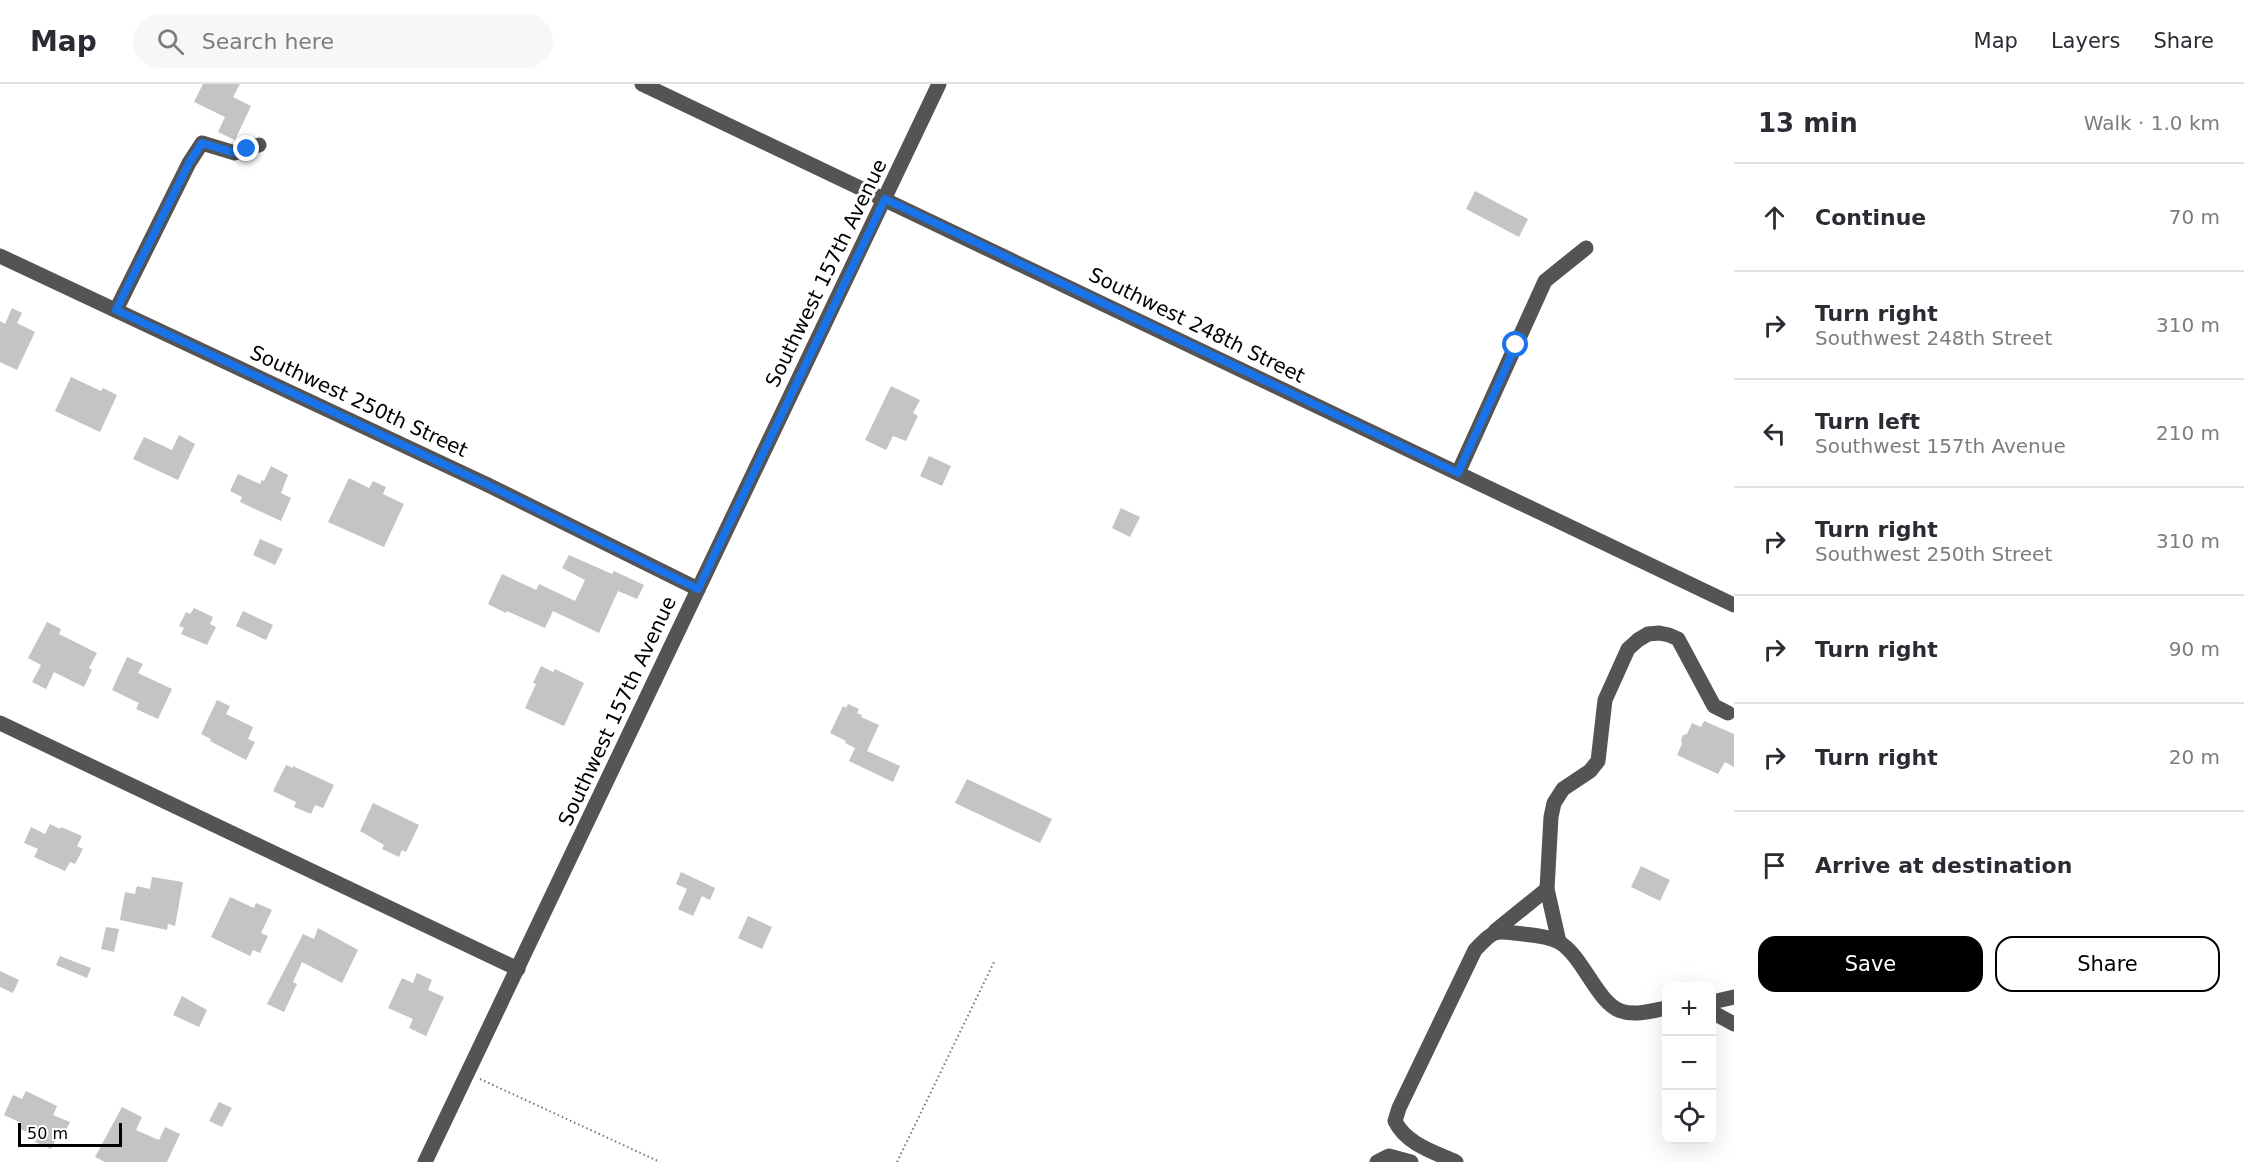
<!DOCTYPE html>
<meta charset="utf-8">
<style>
:root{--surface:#fff;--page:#f7f7f7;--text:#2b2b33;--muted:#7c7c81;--line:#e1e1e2;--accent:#000}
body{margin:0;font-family:"DejaVu Sans",sans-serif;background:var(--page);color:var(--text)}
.controls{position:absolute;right:18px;bottom:18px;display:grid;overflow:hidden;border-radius:12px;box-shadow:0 6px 24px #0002}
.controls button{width:54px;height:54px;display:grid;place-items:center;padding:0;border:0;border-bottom:2px solid var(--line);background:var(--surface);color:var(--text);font:30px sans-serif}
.scale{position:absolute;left:18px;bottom:15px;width:104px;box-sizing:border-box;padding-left:6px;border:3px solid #000;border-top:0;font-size:16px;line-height:21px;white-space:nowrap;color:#000;-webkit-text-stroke:4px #fff;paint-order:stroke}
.stop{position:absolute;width:18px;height:18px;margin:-14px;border:4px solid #1a73e8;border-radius:50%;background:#fff}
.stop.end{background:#1a73e8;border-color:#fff;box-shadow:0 2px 6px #0008}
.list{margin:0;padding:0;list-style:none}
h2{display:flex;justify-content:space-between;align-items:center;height:78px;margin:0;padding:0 24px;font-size:26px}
h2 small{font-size:20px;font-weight:400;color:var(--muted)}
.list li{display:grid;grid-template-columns:39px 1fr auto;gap:18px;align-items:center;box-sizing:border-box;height:108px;padding:0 24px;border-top:2px solid var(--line)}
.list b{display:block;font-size:22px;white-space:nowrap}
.list p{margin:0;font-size:20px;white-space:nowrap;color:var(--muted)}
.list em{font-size:20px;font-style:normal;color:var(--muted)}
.actions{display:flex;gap:12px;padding:18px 24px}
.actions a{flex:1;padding:14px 0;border:2px solid var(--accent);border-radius:18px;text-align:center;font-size:21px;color:var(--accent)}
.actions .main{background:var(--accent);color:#fff}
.icon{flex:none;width:33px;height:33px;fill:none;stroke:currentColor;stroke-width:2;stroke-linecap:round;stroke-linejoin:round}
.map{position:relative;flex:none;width:1734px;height:1078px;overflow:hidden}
header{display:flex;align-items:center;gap:36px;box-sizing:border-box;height:84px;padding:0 30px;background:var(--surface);border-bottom:2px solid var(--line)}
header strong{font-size:28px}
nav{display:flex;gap:33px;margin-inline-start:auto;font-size:21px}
.search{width:420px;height:54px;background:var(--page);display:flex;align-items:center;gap:15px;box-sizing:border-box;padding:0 21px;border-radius:33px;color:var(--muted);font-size:22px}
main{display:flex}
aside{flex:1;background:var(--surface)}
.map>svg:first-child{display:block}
</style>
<header>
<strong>Map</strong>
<div class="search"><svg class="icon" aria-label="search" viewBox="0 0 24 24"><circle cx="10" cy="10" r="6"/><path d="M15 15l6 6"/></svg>Search here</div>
<nav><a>Map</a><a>Layers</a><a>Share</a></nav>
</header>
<main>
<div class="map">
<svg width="1734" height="1078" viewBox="0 0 1734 1078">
<rect width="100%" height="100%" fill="#fff"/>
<g fill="#c4c4c4">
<path d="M 203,0 L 240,0 L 233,13 L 251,22 L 235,56 L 218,48 L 225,33 L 194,18 Z"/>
<path d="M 1475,107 L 1528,135 L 1519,153 L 1466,125 Z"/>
<path d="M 12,224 L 22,229 L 17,239 L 35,248 L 17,286 L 0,278 L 0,237 L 5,240 Z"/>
<path d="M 71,293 L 101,307 L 103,304 L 117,311 L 100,348 L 55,327 Z"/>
<path d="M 891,302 L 920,316 L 913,329 L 918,332 L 906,357 L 893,352 L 886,366 L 865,356 Z"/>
<path d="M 179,351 L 195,360 L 178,396 L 133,375 L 144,353 L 172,366 Z"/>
<path d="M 929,372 L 951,382 L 942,402 L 920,392 Z"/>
<path d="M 271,382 L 288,391 L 281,409 L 291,414 L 281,437 L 240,418 L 242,413 L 230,407 L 238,390 L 260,400 L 262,396 L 264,397 Z"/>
<path d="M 349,394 L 369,404 L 373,397 L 386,403 L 383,410 L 404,420 L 384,463 L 328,438 Z"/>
<path d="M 1121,424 L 1140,433 L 1130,453 L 1112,444 Z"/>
<path d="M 260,455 L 283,465 L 275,481 L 253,471 Z"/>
<path d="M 569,471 L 612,490 L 614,487 L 644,501 L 637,515 L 618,507 L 599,549 L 553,527 L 545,544 L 507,527 L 506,529 L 488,520 L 502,490 L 536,506 L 539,500 L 575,517 L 585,496 L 562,484 Z"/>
<path d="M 194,524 L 213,533 L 210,540 L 216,543 L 207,561 L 181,550 L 184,544 L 179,542 L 186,528 L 190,530 Z"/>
<path d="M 243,527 L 273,541 L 266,556 L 236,542 Z"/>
<path d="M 47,538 L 61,545 L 59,550 L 97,569 L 89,584 L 92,586 L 84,603 L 54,588 L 46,605 L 32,598 L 41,581 L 28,574 Z"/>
<path d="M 127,573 L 143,580 L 138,589 L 172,605 L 158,635 L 136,625 L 139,619 L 112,606 Z"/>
<path d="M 541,582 L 553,588 L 555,585 L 584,599 L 564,642 L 525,624 L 536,600 L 533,599 Z"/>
<path d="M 217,616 L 230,622 L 226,630 L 253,643 L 248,655 L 255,658 L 246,676 L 210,657 L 211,655 L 201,650 Z"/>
<path d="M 848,620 L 859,625 L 857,629 L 862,631 L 861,633 L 879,641 L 867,667 L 900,682 L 893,698 L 849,677 L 855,664 L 845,659 L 846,657 L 830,649 L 843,622 L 846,624 Z"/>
<path d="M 1704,637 L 1734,650 L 1734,683 L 1725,678 L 1718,690 L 1677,671 L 1682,660 L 1681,656 L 1683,651 L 1687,650 L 1692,639 L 1701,643 Z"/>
<path d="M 286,681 L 293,684 L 293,682 L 334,701 L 323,724 L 315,721 L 311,730 L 294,723 L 296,718 L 273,707 Z"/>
<path d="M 967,695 L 1052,735 L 1040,759 L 955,719 Z"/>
<path d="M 373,719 L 419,741 L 406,768 L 402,766 L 399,773 L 382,765 L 384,761 L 360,747 Z"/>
<path d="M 50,740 L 60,745 L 61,743 L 82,752 L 77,762 L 83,765 L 75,780 L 70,778 L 65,787 L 34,773 L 38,765 L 24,759 L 31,743 L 45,750 Z"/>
<path d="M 1641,782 L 1670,796 L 1660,817 L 1631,803 Z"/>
<path d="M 681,788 L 715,804 L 710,816 L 702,812 L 693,832 L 678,825 L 687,805 L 676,800 Z"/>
<path d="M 152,793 L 183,798 L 175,842 L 168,840 L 167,846 L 120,836 L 125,808 L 135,810 L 137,802 L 150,805 Z"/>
<path d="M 230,813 L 254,824 L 256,819 L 272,826 L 261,849 L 268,852 L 260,869 L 253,866 L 250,872 L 211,853 Z"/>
<path d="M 748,832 L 772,843 L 762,865 L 738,854 Z"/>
<path d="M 106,843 L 119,845 L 114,868 L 101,865 Z"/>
<path d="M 318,844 L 358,866 L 342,899 L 302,878 L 293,898 L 297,900 L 284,928 L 267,920 L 303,850 L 314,855 Z"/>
<path d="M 60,872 L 91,884 L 87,894 L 56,881 Z"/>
<path d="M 0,887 L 19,896 L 13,909 L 0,903 Z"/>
<path d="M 417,889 L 432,896 L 428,906 L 444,913 L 426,952 L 409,944 L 413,935 L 388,924 L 402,894 L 413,899 Z"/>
<path d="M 182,912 L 207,926 L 199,943 L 173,931 Z"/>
<path d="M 26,1007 L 57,1022 L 53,1031 L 70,1038 L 63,1052 L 58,1050 L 51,1065 L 35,1058 L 38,1053 L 18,1044 L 21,1039 L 4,1031 L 13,1011 L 22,1015 Z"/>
<path d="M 219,1018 L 232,1024 L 222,1043 L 209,1037 Z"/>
<path d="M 122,1023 L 142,1033 L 136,1046 L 159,1056 L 165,1043 L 180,1050 L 167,1078 L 105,1078 L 95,1073 Z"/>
</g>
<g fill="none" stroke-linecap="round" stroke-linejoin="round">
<g stroke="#767676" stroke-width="2" stroke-dasharray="1.5 3" stroke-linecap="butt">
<path d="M 480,995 L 660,1078"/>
<path d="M 897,1078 L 994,878"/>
</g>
<g stroke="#545454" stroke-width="15">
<path d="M 642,0 L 1734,521"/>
<path d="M 0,172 L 488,401 L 698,505"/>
<path d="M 116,226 L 189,79 L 202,59 L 235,69 L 259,61"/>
<path d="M 1458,389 L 1545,197 L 1586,164"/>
<path d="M 0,639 L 518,885"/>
<path d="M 1495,847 L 1547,805"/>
<path d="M 1559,858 L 1547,805 L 1551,733 L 1554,719 L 1563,705 L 1590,687 L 1598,677 L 1605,616 L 1628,565 L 1638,556 L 1648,550 L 1659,549 L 1669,551 L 1678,555 L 1714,622 L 1728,629"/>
<path d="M 1712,918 L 1734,913"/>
<path d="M 1712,928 L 1734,940"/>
<path d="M 425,1078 L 939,0"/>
<path d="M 1377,1078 L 1389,1072 L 1411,1078"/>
<path d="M 1456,1078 C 1434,1068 1406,1060 1395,1037 L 1399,1024 L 1475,866 C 1496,844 1494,847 1523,850 C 1534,851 1550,853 1559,858 C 1583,872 1597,919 1621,927 C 1635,932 1652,927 1666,924"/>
</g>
</g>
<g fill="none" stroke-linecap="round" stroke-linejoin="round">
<path stroke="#1a73e8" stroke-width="8" d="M 247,65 L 235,69 L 202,59 L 189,79 L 116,226 L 488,401 L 698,505 L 885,115 L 1458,389 L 1516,261"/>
</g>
<g text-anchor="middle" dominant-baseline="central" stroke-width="6" stroke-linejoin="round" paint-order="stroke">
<g font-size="20" fill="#000" stroke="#fff">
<text transform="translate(826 189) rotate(-64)">Southwest 157th Avenue</text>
<text transform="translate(1197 241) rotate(26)">Southwest 248th Street</text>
<text transform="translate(359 317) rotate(25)">Southwest 250th Street</text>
<text transform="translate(617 627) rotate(-65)">Southwest 157th Avenue</text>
</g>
</g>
</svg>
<div class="controls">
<button>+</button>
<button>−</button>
<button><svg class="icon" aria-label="locate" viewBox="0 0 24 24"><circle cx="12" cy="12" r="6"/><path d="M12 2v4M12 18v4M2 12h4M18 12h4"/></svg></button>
</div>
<div class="scale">50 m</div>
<div class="stop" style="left:1516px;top:261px"></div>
<div class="stop end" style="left:247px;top:65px"></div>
</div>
<aside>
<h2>13 min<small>Walk · 1.0 km</small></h2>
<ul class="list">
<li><svg class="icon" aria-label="ahead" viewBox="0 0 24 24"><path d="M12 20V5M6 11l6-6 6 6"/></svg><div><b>Continue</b></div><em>70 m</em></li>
<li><svg class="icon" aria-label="right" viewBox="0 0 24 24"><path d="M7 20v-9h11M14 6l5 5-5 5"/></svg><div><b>Turn right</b><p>Southwest 248th Street</p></div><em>310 m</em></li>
<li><svg class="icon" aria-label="left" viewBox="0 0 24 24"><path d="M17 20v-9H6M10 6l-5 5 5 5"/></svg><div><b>Turn left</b><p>Southwest 157th Avenue</p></div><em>210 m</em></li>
<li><svg class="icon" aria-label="right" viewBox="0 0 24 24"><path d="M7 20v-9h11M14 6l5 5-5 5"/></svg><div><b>Turn right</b><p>Southwest 250th Street</p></div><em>310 m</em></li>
<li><svg class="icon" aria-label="right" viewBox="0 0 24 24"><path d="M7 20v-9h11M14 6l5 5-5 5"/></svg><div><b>Turn right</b></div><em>90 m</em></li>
<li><svg class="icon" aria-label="right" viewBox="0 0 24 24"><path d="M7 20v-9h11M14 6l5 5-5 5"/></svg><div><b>Turn right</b></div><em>20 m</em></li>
<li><svg class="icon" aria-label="arrive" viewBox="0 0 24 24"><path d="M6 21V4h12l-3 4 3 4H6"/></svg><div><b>Arrive at destination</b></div></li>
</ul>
<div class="actions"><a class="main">Save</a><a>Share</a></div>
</aside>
</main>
